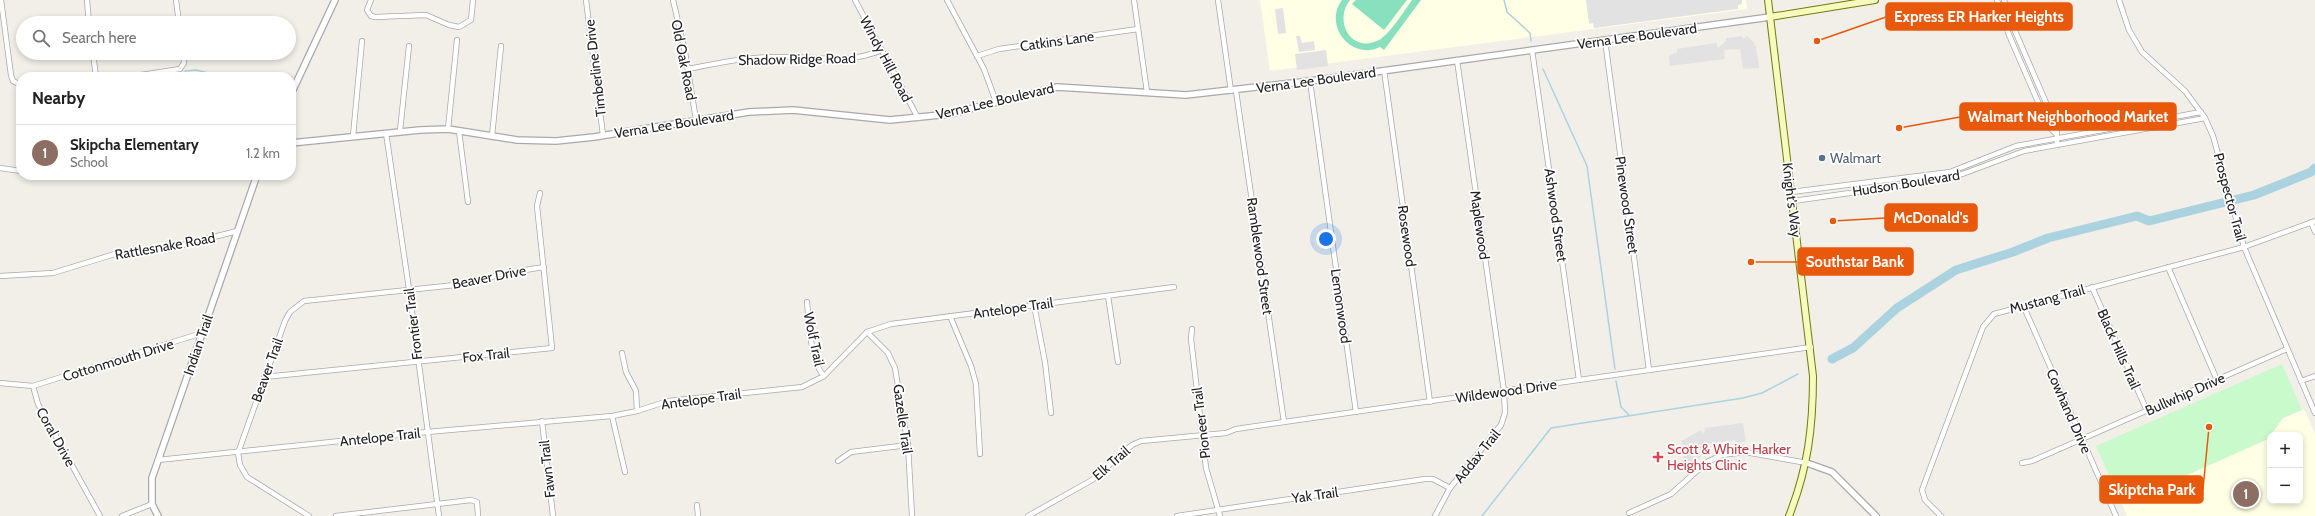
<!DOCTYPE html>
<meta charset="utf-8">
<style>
:root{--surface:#fff;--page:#f6f6f6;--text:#222;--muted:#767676;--line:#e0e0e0;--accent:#0b8043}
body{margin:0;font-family:Cabin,sans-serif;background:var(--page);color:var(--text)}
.controls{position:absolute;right:12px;bottom:12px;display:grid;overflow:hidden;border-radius:8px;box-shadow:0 2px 6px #0003}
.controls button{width:36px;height:36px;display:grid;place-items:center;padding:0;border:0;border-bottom:1px solid var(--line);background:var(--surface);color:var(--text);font:20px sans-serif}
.you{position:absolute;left:1326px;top:239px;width:14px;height:14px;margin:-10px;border:3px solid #fff;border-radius:50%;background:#1a73e8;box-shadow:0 0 0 6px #1a73e833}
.badge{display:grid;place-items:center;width:26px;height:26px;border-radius:50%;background:var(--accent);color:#fff;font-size:13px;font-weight:700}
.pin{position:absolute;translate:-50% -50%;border:2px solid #fff;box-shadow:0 1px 4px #0006}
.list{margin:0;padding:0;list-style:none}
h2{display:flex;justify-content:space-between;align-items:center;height:52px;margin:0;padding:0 16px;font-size:17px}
h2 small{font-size:13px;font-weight:400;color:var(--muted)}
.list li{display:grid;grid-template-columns:26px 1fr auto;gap:12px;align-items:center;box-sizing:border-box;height:56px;padding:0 16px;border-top:1px solid var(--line)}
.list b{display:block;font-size:15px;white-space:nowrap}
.list p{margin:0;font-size:13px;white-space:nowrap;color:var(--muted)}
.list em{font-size:13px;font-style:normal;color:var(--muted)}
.icon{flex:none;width:22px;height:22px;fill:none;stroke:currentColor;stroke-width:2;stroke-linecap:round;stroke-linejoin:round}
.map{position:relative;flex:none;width:2315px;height:516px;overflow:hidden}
.search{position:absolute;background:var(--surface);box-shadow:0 2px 6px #0003;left:16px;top:16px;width:280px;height:44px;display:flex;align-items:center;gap:10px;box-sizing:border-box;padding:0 14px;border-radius:22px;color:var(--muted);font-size:15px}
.panel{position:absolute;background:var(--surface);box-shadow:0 2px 6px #0003;left:16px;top:72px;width:280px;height:108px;border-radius:16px}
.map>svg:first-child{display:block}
</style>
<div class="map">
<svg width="2315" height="516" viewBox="0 0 2315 516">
<rect width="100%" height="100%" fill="#f2efe9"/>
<g fill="#ffffe5">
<path d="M 1260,0 L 1746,0 L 1747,9 L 1270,71 Z"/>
<path d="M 2304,409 L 2315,433 L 2315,516 L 2127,516 L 2122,504 L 2268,439 L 2270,436 L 2270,501 L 2300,501 L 2300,435 L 2271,435 L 2283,418 Z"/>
</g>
<path fill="#c8facc" d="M 2282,364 L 2302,410 L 2283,418 L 2268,439 L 2122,504 L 2096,446 Z"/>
<g fill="#88e0be">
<path d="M 1342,0 L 1350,0 C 1333,22 1352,54 1379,40 C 1390,34 1404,11 1412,0 L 1421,0 L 1384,50 L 1380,47 C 1351,61 1323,25 1342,0 Z"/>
<path d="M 1356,0 L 1407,0 L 1384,30 L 1352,4 Z"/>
</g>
<g fill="#e2e2e2">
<path d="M 1586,0 L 1742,0 L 1742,4 L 1738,5 L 1738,9 L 1594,28 L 1593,23 L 1589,24 Z"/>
<path d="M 1283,8 L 1286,33 L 1278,34 L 1275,9 Z"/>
<path d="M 1296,36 L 1300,36 L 1302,43 L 1314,41 L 1315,50 L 1299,52 Z"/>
<path d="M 1742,36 L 1744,39 L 1747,36 L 1755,43 L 1753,46 L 1756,46 L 1759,68 L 1743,69 L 1740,49 L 1724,50 L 1725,59 L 1670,66 L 1669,56 L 1677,52 L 1677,49 L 1716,43 L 1718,48 L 1726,41 L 1726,38 Z"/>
<path d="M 1326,50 L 1328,66 L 1297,70 L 1295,54 Z"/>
<path d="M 1743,423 L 1746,441 L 1736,444 L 1735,440 L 1709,444 L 1698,450 L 1701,457 L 1688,466 L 1679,448 L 1683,446 L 1681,441 L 1701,430 L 1704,434 L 1705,428 Z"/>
</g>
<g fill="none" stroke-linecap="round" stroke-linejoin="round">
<g stroke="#aad3df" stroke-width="1.5">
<path d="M 1504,0 L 1507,12 L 1530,33 L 1531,41"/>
<path d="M 1543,69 L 1587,166 L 1615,369"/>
<path d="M 185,71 L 196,70 L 224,77"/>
<path d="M 280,77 L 288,77"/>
<path d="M 291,77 L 292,77"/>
<path d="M 1616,381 L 1621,407 L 1629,415"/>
<path d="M 1482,516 L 1551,428 L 1743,398 L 1762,393 L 1798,374"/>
</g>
<path stroke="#aad3df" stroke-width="9" d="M 1832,359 L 1853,348 L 1897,308 L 1956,270 L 2013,252 L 2048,238 L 2137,216 L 2149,221 L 2254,195 L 2311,172 L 2315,168"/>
<g stroke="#a9a9a9" stroke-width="6">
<g id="minor">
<path d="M 1,0 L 11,75 L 13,81 L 21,85"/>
<path d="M 87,0 L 89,23"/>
<path d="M 176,0 L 179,23"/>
<path d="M 371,0 L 367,10 L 371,16 L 375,17 L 426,15 L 449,25 L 459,27 L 471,20 L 473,0"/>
<path d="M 586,0 L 603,135"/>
<path d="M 673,0 L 685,52 L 696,120"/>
<path d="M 855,0 L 918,118"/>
<path d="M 947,0 L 984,69 L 996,102"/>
<path d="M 1134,0 L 1147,92"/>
<path d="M 1218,0 L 1231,91"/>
<path d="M 1997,0 L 2009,35 L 2038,102 L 2051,129 L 2055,133"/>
<path d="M 2004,0 L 2015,31 L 2057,128 L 2057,145"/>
<path d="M 2119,0 L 2129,30 L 2142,52 L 2185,91 L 2205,118 L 2213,136 L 2244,247 L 2315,413"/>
<path d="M 1605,40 L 1649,370"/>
<path d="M 1532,50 L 1579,380"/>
<path d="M 93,53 L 96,77"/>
<path d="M 977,56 L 999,49 L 1138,29"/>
<path d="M 688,69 C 718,63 746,57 776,57 C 813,56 847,65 882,50"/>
<path d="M 1384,70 L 1430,402"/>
<path d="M 128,77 L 180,69 L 184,63 L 183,53"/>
<path d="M 1310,81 L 1356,412"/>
<path d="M 1236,91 L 1284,422"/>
<path d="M 448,129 L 457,40"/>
<path d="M 400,131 L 409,46"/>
<path d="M 459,131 L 468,202"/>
<path d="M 386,133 L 409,289 L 439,516"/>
<path d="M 353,136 L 362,41"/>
<path d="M 492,136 L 501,46"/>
<path d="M 0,168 L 21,171"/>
<path d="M 1791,192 L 1950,172 L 2016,146 L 2201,112"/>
<path d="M 1793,201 L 1949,179 L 2024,151 L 2205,118"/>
<path d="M 2311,222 L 2315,232"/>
<path d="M 2168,267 L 2217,380"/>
<path d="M 0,276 L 53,273 L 118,253 L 175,247 L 237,231"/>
<path d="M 2092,287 L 2147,411"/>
<path d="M 1108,296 L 1118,362"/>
<path d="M 807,302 C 809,321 810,362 824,376"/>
<path d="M 1034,305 L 1045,362 L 1051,413"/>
<path d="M 2023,305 L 2116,516"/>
<path d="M 950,316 L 971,366 L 976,384 L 980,454"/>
<path d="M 1192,329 L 1191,339 L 1206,468 L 1220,516"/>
<path d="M 867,332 L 888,353 L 895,368 L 908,445 L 912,516"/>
<path d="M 622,353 L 626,372 L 636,391 L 637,411"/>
<path d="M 264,377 L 552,348 L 537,206 L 540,193"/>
<path d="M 2301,381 L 2315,376"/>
<path d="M 0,383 L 33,386 L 38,404 L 100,516"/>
<path d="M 33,386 L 202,333"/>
<path d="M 612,416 L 625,472"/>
<path d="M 542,421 L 553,516"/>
<path d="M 158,460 L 427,432 L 612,416 L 637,411 L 668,401 L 802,387 L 824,376 L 867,332 L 891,324 L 1174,287"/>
<path d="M 838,461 L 851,452 L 908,445"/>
<path d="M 2022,463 L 2032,461 L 2287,349"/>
<path d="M 697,505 L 698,516"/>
<path d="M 1629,513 L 1671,494 L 1707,462 L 1722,455 L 1745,452 L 1807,463"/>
<path d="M 122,516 L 152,504"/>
<path d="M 309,516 L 247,477 L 240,465 L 238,453 L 285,321 L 290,312 L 304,301 L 474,283 L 500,274 L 544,267"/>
<path d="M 336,516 L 471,500 L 477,502 L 478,516"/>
<path d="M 1028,516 L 1092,480 L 1132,445 L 1141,441 L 1226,433 L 1236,429 L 1284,422 L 1811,347"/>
<path d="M 1177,516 L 1425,479 L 1433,479 L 1450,488"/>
<path d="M 1435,516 L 1450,488 L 1501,425 L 1505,413 L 1504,391 L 1457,60"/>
<path d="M 1941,516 L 1925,500 L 1922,490 L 1983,327 L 1994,314 L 2244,247 L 2315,221"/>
</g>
</g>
<g stroke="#a9a9a9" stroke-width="8">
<g id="tertiary">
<path d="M 291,94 L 335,0"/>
<path d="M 291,143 L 420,130 L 448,129 L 517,140 L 556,141 L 594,137 L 749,112 L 793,110 L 890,120 L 950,114 L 1057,87 L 1186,95 L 1310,81 L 1770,17"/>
<path d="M 1807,463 L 1832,472 L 1876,516"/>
<path d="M 158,516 L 152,504 L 152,478 L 257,175"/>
</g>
</g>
<g stroke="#707d05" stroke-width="8">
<g id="secondary">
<path d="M 1768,0 L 1813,376 C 1813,427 1808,468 1789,516"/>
<path d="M 1770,17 L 1875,0"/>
</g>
</g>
<use href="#minor" stroke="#fff" stroke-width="4.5"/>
<use href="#tertiary" stroke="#fff" stroke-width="5.5"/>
<use href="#secondary" stroke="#f7fabf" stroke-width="6"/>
</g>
<circle fill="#5c6f8a" stroke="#fff" stroke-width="1.5" cx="1822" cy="158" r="4"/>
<path fill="#e0444e" stroke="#fff" stroke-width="1.5" d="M1656 451h4v4h4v4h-4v4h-4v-4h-4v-4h4z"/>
<g text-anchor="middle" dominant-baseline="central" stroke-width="3.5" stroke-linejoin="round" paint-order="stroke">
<g font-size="14" fill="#222" stroke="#fff">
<text transform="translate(1637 36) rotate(-8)">Verna Lee Boulevard</text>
<text transform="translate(1057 41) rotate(-8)">Catkins Lane</text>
<text transform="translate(797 59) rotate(-1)">Shadow Ridge Road</text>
<text transform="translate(886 59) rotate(62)">Windy Hill Road</text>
<text transform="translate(684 60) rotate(79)">Old Oak Road</text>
<text transform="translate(595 68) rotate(-97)">Timberline Drive</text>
<text transform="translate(1316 80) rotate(-8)">Verna Lee Boulevard</text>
<text transform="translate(995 101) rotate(-13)">Verna Lee Boulevard</text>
<text transform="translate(674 124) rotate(-9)">Verna Lee Boulevard</text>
<text transform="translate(1906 183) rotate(-9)">Hudson Boulevard</text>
<text transform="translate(2230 197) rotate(75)">Prospector Trail</text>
<text transform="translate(1792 200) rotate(83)">Knight's Way</text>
<text transform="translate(1627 205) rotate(82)">Pinewood Street</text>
<text transform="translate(1556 215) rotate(82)">Ashwood Street</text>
<text transform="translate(1480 225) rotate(82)">Maplewood</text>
<text transform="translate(1407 236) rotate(82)">Rosewood</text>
<text transform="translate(165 246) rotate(-10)">Rattlesnake Road</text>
<text transform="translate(1260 256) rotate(82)">Ramblewood Street</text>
<text transform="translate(489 277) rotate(-11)">Beaver Drive</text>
<text transform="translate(2047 299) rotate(-15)">Mustang Trail</text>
<text transform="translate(1341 306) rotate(82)">Lemonwood</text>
<text transform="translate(1013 308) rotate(-8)">Antelope Trail</text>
<text transform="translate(413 324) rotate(-97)">Frontier Trail</text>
<text transform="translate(814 339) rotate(78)">Wolf Trail</text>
<text transform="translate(198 345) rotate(-71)">Indian Trail</text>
<text transform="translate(2119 349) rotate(66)">Black Hills Trail</text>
<text transform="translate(486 355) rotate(-6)">Fox Trail</text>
<text transform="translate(118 360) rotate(-17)">Cottonmouth Drive</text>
<text transform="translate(267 370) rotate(-70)">Beaver Trail</text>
<text transform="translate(1506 391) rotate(-8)">Wildewood Drive</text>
<text transform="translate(2185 394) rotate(-24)">Bullwhip Drive</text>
<text transform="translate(701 399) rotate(-8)">Antelope Trail</text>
<text transform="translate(2069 411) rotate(66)">Cowhand Drive</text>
<text transform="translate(903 419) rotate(82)">Gazelle Trail</text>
<text transform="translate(1201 423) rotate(-97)">Pioneer Trail</text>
<text transform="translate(56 437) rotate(61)">Coral Drive</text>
<text transform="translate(380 437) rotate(-6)">Antelope Trail</text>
<text transform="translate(1477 456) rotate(-51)">Addax Trail</text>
<text transform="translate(1111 463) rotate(-41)">Elk Trail</text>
<text transform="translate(547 469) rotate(-96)">Fawn Trail</text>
<text transform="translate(1315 495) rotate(-8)">Yak Trail</text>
</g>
<g font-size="14" fill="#4e5e75" stroke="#fff" text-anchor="start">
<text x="1830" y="158">Walmart</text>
</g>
<g font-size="14" fill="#be3a42" stroke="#fff" text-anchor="start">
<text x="1667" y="449">Scott &amp; White Harker<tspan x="1667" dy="16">Heights Clinic</tspan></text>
</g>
</g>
<path fill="none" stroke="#e8590c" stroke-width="1.5" d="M1817 41L1886 17M1899 128L1960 117M1833 221L1885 218M1751 262L1798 262M2209 427L2203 489"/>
<g fill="#e8590c" stroke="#fff" stroke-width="1.5">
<circle cx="1817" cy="41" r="4"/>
<circle cx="1899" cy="128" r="4"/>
<circle cx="1833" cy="221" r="4"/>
<circle cx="1751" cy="262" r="4"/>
<circle cx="2209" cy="427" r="4"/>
</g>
<g fill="#e8590c" stroke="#e8590c" stroke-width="1.5">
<rect x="1886" y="3" width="186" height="27" rx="4"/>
<rect x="1960" y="103" width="216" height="27" rx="4"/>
<rect x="1885" y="204" width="92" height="27" rx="4"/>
<rect x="1798" y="248" width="115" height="27" rx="4"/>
<rect x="2100" y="476" width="103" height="27" rx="4"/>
</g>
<g font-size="15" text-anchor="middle" font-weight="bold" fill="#fff">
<text x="1979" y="22">Express ER Harker Heights</text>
<text x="2068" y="122">Walmart Neighborhood Market</text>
<text x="1931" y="223">McDonald's</text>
<text x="1855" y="267">Southstar Bank</text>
<text x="2152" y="495">Skiptcha Park</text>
</g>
</svg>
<div class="controls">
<button>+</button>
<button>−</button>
</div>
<div class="you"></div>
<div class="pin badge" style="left:2246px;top:494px;background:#8d6e63">1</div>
<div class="search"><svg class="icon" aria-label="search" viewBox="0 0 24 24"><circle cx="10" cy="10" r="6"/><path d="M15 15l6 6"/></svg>Search here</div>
<section class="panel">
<h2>Nearby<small></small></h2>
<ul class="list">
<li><span class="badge" style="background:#8d6e63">1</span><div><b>Skipcha Elementary</b><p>School</p></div><em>1.2 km</em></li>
</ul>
</section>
</div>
